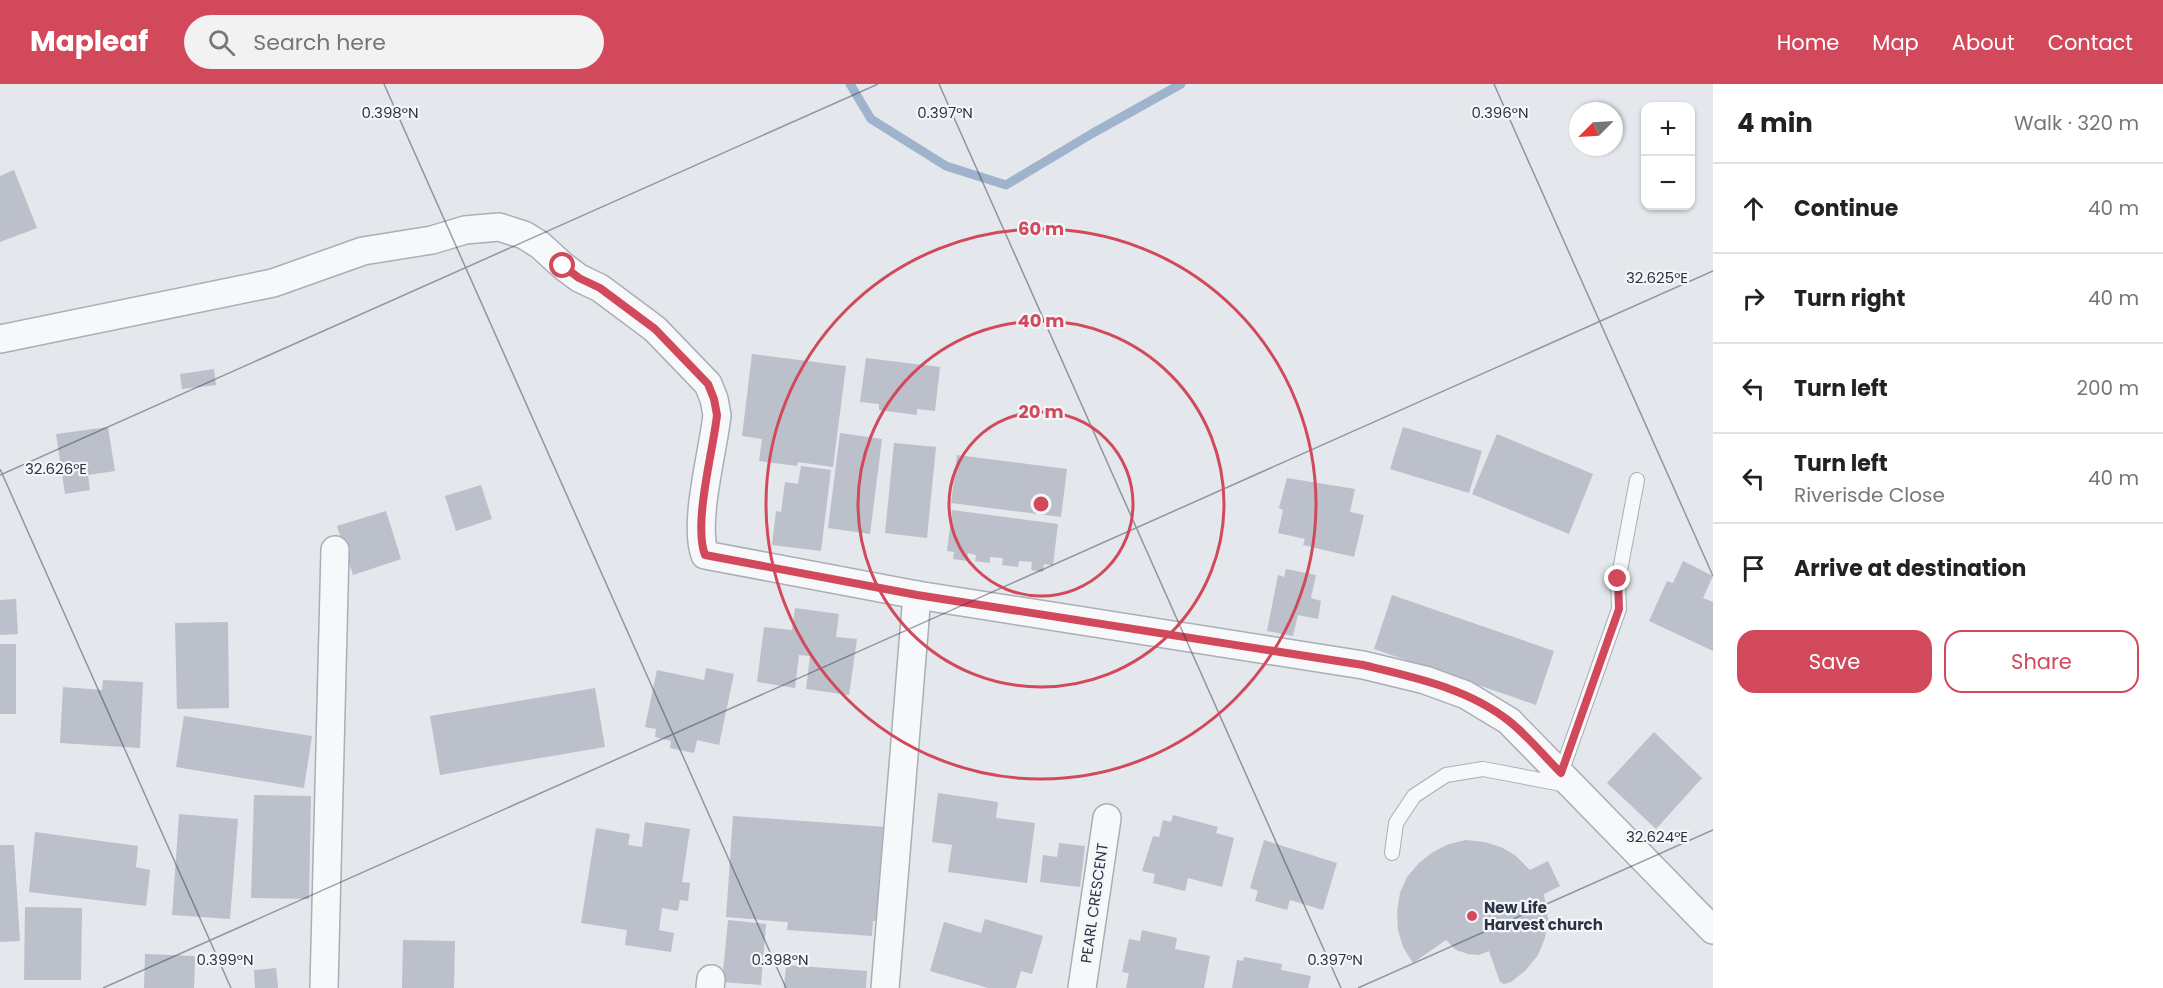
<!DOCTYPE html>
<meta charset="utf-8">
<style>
:root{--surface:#fff;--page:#f2f2f2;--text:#222;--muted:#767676;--line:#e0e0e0;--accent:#d1495b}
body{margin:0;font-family:Poppins,sans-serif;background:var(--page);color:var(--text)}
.controls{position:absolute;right:18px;top:18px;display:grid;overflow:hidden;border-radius:12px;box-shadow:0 2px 4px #0004}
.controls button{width:54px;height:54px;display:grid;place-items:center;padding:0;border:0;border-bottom:2px solid var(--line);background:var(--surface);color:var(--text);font:30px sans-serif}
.compass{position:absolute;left:1569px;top:18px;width:54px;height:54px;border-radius:50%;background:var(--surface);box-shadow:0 2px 4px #0004;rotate:246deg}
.stop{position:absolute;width:18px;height:18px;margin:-14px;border:4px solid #d1495b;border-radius:50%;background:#fff}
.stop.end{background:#d1495b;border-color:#fff;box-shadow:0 2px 6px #0008}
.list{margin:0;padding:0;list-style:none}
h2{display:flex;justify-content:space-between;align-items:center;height:78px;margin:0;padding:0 24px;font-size:26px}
h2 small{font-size:20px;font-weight:400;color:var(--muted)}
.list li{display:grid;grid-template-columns:39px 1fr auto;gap:18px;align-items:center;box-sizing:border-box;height:90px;padding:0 24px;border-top:2px solid var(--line)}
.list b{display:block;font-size:22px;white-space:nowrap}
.list p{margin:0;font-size:20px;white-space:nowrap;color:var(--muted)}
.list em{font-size:20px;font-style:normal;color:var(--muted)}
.actions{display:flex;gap:12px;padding:18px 24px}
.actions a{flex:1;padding:14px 0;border:2px solid var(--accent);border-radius:18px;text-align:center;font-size:21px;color:var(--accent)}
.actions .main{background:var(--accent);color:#fff}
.icon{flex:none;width:33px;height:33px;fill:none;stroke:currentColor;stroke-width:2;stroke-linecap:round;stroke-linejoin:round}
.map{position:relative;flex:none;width:1713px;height:904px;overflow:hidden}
header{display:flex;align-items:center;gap:36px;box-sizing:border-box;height:84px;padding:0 30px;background:var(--accent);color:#fff}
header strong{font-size:28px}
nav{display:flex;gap:33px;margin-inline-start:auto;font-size:21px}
.search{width:420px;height:54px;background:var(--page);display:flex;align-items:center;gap:15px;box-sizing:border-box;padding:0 21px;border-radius:33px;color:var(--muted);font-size:22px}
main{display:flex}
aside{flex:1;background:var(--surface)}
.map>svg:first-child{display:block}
</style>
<header>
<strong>Mapleaf</strong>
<div class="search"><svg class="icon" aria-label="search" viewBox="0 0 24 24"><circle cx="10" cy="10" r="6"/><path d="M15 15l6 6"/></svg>Search here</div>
<nav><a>Home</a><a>Map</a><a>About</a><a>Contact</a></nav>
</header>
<main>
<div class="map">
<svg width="1713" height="904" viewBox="0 0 1713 904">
<rect width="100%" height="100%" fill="#e4e7ec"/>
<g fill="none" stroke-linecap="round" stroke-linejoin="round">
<path stroke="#9fb4cc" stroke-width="9" d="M 850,0 L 871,35 L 946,82 L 1006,101 L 1093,49 L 1181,0"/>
</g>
<g fill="#bbc0ca">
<path d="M 14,86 L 37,144 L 0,158 L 0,92 Z"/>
<path d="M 752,270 L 846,282 L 833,383 L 798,378 L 797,382 L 759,377 L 762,355 L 742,352 Z"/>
<path d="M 866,274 L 940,283 L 935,327 L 917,325 L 917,331 L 879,326 L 879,320 L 860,318 Z"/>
<path d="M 214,285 L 216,301 L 182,305 L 180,290 Z"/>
<path d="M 108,343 L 115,387 L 88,391 L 90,406 L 65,410 L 56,350 Z"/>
<path d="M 1403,343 L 1482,367 L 1469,409 L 1390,385 Z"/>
<path d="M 840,349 L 882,355 L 870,450 L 828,444 Z"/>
<path d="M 1497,350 L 1593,390 L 1569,450 L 1472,410 Z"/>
<path d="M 894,359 L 936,363 L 927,454 L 885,449 Z"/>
<path d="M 957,371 L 1067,385 L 1061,433 L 951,419 Z"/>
<path d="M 801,382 L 831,386 L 821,467 L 772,461 L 776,427 L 781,428 L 785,398 L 798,400 Z"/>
<path d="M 1287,394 L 1355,405 L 1350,428 L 1364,431 L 1354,473 L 1303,461 L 1305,455 L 1278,449 L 1283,426 L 1279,424 Z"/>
<path d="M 481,401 L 492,435 L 456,447 L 445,412 Z"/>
<path d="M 952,426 L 1058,440 L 1053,481 L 1044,480 L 1043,488 L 1031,486 L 1032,478 L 1019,477 L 1018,483 L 1002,481 L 1003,474 L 990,473 L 990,479 L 975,477 L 976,471 L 968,469 L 967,477 L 953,475 L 954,468 L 947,467 Z"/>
<path d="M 386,427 L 401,475 L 353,491 L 337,442 Z"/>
<path d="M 1683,477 L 1713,492 L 1703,514 L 1713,518 L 1713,567 L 1649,537 L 1667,497 L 1673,499 Z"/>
<path d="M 1286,485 L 1316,491 L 1311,514 L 1321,517 L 1318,535 L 1298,531 L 1293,552 L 1267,547 L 1278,491 L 1284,493 Z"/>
<path d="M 1392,511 L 1554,567 L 1536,621 L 1374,565 Z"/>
<path d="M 16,515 L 18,550 L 0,551 L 0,516 Z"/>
<path d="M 795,524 L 839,530 L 836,553 L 857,555 L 849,611 L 806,605 L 810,572 L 799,571 L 795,604 L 757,598 L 764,543 L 792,546 Z"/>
<path d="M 228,538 L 229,624 L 177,625 L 175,539 Z"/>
<rect x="0" y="560" width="16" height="70"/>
<path d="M 706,584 L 734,590 L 719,661 L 697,656 L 694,669 L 670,664 L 671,657 L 655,653 L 656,645 L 645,643 L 657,586 L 704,596 Z"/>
<path d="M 103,596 L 143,598 L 140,664 L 60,659 L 63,603 L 102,606 Z"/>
<path d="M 595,604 L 605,663 L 440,691 L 430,632 Z"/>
<path d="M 184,632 L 312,652 L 304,704 L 176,683 Z"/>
<path d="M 1654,648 L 1702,694 L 1656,745 L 1607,699 Z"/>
<path d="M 938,709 L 998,718 L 996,734 L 1035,739 L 1027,799 L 948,788 L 952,761 L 932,758 Z"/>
<path d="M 254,711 L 311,712 L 309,815 L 251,814 Z"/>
<path d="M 179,730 L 238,735 L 230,835 L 172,831 Z"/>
<path d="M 1173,731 L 1218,743 L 1216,749 L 1234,754 L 1222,803 L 1188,794 L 1185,807 L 1153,799 L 1155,790 L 1142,787 L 1153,752 L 1159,753 L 1163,736 L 1171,738 Z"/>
<path d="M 733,732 L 886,743 L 879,837 L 873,837 L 872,852 L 787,846 L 788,838 L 726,833 Z"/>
<path d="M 645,738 L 690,745 L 682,798 L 690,799 L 688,817 L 680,816 L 678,827 L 662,824 L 659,846 L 674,849 L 671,868 L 625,861 L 627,846 L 581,839 L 596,744 L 630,750 L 628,761 L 642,763 Z"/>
<path d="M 35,748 L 138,762 L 136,783 L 150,786 L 146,822 L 29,808 Z"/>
<path d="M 1264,756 L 1337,779 L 1323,826 L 1290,816 L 1287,826 L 1255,817 L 1258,807 L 1250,804 Z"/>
<path d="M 1466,756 L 1484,758 L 1501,763 L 1516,772 L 1530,786 L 1548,777 L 1560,802 L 1544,810 L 1548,835 L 1545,854 L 1538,871 L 1526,886 L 1511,898 L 1504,900 L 1500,898 L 1489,867 L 1479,871 L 1468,870 L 1456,866 L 1446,856 L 1413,879 L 1403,863 L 1398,846 L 1397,828 L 1400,809 L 1407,793 L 1419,779 L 1433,768 L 1449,760 Z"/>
<path d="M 1059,759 L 1085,762 L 1080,803 L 1040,798 L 1043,771 L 1057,773 Z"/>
<path d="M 0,761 L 14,761 L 20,857 L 0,858 Z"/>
<path d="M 25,823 L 82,824 L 81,896 L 24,896 Z"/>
<path d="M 985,835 L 1043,852 L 1032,890 L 1021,887 L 1016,904 L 988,904 L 930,887 L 944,838 L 981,849 Z"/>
<path d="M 728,836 L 766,840 L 761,901 L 722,898 Z"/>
<path d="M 1142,846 L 1177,854 L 1175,865 L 1210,872 L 1204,904 L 1126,904 L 1129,889 L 1122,888 L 1129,855 L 1140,857 Z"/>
<path d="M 403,856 L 455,857 L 454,904 L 402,904 Z"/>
<path d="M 145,870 L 195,872 L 194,904 L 144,904 Z"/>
<path d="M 1244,873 L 1282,880 L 1281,886 L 1311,892 L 1308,904 L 1232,904 L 1237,876 L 1243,877 Z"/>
<path d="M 786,881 L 867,887 L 866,904 L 784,904 Z"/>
<path d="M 276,884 L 278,904 L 255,904 L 254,886 Z"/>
</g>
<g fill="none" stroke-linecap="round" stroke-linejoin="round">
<g stroke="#a9aeb7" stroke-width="16">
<g id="lane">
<path d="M 1561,689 L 1619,525 L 1618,495 L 1621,481 L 1637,396"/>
<path d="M 1392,769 L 1396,739 L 1414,712 L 1446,691 L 1483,685 L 1567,701"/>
</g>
</g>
<g stroke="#a9aeb7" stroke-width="30">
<g id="street">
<path d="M 0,255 L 273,199 L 363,167 L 432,156 L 465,146 L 499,143 L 524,151 L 540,161 L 563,182 L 579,194 L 600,204 L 655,245 L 708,300 L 714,315 L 717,331 C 713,368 693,439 705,471 L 917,511 L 1363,581 L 1425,596 L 1466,611 L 1509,637 L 1713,846"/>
<path d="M 324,904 L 335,466"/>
<path d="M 710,904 L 711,895"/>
<path d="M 885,904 L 917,511"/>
<path d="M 1082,904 L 1107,734"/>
</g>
</g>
<use href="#lane" stroke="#f7f8fa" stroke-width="14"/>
<use href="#street" stroke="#f7f8fa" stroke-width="27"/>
</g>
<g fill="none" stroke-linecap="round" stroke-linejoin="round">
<path stroke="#d1495b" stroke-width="8" d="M 563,182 L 579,194 L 600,204 L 655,245 L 708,300 L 714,315 L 717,331 C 713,368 693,439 705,471 L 917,511 L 1363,581 C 1413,593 1467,604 1509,637 C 1528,652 1544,672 1561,689 L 1619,525 L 1618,495"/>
</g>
<path fill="none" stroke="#2b3445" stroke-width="1.5" stroke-opacity="0.45" d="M 384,0 L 786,904M 939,0 L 1341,904M 1494,0 L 1713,492M 0,385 L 231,904M 0,391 L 878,0M 103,904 L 1713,187M 1358,904 L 1713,746"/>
<g fill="none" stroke="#d1495b" stroke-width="3">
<circle cx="1041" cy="420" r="92"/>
<circle cx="1041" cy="420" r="183"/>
<circle cx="1041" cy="420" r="275"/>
</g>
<circle fill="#d1495b" stroke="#f4f6f9" stroke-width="2" cx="1472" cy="832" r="6"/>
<g text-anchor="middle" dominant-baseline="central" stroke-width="4.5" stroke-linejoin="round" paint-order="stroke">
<g font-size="15" fill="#2b3445" stroke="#f4f6f9">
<text transform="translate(1094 819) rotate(-82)">PEARL CRESCENT</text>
</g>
<g font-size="15" font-weight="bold" fill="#2b3445" stroke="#f4f6f9" text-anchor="start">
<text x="1484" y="823">New Life<tspan x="1484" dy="17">Harvest church</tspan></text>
</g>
</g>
<g font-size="15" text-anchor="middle" fill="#2b3445" stroke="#f4f6f9" stroke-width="4.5" stroke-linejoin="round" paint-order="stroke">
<text x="390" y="34">0.398°N</text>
<text x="945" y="34">0.397°N</text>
<text x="1500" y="34">0.396°N</text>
<text x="1657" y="199">32.625°E</text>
<text x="56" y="390">32.626°E</text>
<text x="1657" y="758">32.624°E</text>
<text x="225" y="881">0.399°N</text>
<text x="780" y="881">0.398°N</text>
<text x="1335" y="881">0.397°N</text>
</g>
<circle cx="1041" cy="420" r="9" fill="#d1495b" stroke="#f4f6f9" stroke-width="3"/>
<g font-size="18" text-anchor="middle" font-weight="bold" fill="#d1495b" stroke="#f4f6f9" stroke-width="4.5" stroke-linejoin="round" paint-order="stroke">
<text x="1041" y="151">60 m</text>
<text x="1041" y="243">40 m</text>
<text x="1041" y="334">20 m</text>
</g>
</svg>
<div class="controls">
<button>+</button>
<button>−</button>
</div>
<svg class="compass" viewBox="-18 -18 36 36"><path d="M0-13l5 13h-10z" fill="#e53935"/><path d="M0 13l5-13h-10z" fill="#767676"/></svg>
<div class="stop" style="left:563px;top:182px"></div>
<div class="stop end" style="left:1618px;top:495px"></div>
</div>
<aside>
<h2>4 min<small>Walk · 320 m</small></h2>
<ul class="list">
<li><svg class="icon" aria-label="ahead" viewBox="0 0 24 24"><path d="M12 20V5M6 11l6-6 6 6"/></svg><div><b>Continue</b></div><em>40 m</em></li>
<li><svg class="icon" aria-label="right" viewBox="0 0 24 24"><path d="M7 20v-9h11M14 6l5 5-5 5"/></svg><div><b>Turn right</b></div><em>40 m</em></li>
<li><svg class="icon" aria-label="left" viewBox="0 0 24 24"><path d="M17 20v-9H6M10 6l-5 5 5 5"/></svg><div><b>Turn left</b></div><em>200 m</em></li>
<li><svg class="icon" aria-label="left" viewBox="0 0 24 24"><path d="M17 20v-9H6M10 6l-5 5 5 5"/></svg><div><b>Turn left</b><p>Riverisde Close</p></div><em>40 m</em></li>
<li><svg class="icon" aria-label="arrive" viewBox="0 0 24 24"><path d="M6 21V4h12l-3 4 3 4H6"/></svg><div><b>Arrive at destination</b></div></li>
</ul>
<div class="actions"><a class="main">Save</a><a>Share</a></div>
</aside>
</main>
